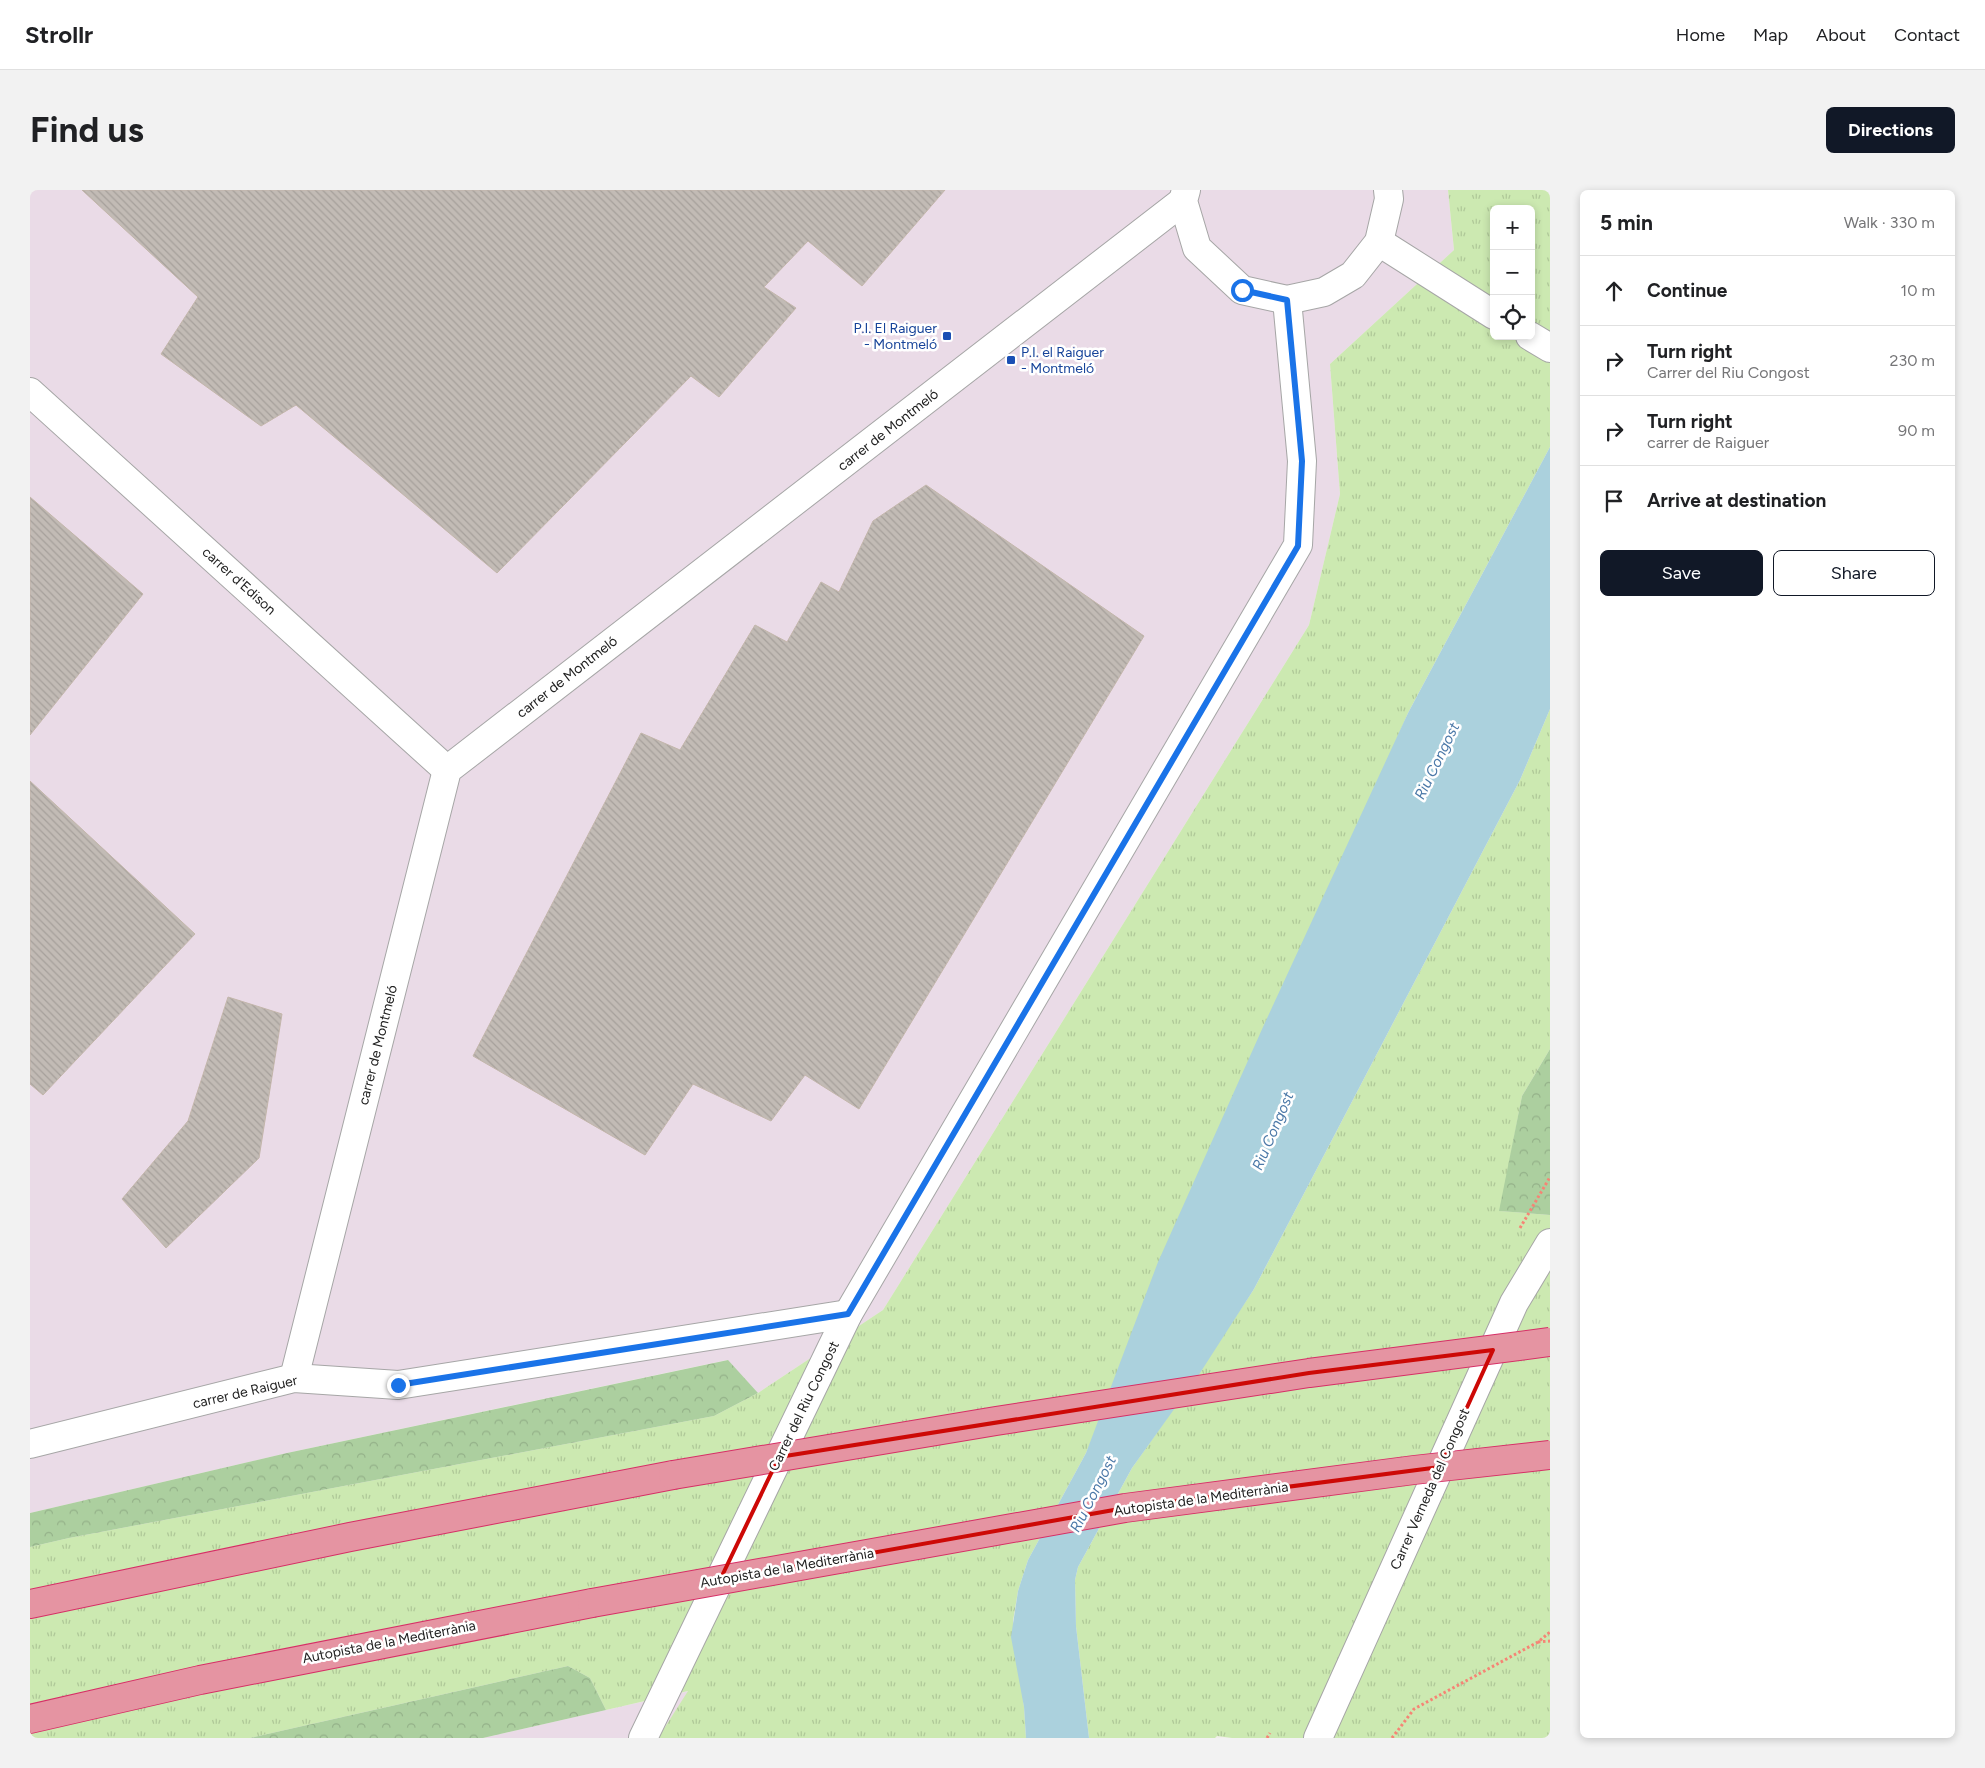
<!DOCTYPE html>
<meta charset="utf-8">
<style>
:root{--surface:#fff;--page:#f2f2f2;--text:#202124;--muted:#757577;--line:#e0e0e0;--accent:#111827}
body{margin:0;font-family:Figtree,sans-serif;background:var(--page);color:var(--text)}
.controls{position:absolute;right:15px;top:15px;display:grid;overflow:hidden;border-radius:8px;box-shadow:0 2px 8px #0003}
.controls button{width:45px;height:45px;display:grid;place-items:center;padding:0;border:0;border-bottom:1px solid var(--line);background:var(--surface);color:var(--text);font:25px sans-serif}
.stop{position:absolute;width:15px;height:15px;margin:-11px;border:4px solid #1a73e8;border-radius:50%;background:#fff}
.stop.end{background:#1a73e8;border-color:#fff;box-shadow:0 1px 5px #0008}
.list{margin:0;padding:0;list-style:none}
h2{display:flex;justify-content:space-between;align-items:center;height:65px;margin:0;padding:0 20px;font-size:21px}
h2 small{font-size:16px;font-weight:400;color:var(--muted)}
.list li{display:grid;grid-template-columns:32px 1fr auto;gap:15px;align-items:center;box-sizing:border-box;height:70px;padding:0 20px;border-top:1px solid var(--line)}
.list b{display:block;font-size:19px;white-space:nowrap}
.list p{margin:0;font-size:16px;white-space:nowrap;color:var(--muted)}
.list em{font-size:16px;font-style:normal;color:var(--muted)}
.actions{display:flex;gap:10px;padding:15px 20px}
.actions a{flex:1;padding:11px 0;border:1px solid var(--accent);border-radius:8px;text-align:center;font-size:18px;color:var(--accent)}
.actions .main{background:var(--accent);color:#fff}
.icon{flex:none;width:28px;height:28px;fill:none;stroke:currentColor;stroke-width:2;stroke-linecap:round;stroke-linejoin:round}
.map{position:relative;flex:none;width:1520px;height:1548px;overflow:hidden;border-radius:8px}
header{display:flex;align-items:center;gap:30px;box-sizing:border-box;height:70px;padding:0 25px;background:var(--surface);border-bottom:1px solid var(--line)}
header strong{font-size:24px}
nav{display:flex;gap:28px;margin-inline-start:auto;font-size:18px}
.intro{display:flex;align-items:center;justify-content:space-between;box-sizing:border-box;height:120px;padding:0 30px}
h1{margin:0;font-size:35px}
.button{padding:12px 22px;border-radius:8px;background:var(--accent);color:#fff;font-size:18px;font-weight:700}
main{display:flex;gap:30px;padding:0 30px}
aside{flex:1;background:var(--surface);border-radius:8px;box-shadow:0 2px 8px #0003}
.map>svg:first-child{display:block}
</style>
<header>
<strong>Strollr</strong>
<nav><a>Home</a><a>Map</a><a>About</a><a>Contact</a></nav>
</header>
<div class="intro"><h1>Find us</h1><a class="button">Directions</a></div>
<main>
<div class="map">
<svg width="1520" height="1548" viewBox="0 0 1520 1548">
<defs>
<pattern id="grass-tufts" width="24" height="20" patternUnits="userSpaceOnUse" patternTransform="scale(1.25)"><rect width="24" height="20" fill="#cce9b1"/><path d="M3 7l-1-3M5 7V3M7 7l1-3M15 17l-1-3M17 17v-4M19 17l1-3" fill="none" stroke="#afc898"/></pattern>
<pattern id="forest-crowns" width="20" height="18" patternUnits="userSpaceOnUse" patternTransform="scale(1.25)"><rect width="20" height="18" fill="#accf9f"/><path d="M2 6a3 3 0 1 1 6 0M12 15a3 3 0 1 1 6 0" fill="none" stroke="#94b189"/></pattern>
<pattern id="building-back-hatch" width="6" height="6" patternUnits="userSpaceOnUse" patternTransform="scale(1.25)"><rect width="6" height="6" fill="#c2bbb5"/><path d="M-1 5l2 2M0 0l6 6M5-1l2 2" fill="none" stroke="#a6a09b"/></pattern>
</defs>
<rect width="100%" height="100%" fill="#f1efe9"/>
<g fill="#eadbe7">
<path d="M 0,0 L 1418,0 L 1424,60 L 1300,174 L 1310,304 L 1279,435 L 853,1120 L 728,1203 L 697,1170 L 257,1263 L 0,1323 Z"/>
<path d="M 659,1501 L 628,1548 L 453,1548 L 576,1520 Z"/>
</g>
<g fill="url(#grass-tufts)" fill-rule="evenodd">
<path d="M 1418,0 L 1520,0 L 1520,257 L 1378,523 L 1056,1263 L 998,1370 L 988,1401 L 983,1431 L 994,1517 L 996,1548 L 628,1548 L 658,1501 L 576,1520 L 560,1488 L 538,1476 L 220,1548 L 0,1548 L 0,1357 L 39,1348 L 684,1226 L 728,1203 L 853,1120 L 1279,435 L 1310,304 L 1300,174 L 1424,60 ZM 1464,19 L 1501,19 L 1501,146 L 1464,146 Z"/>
<path d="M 1520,519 L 1520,859 L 1492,906 L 1470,1021 L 1520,1025 L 1520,1548 L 1202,1548 L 1187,1546 L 1185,1548 L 1059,1548 L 1046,1436 L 1045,1390 L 1048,1377 L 1102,1278 L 1161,1194 L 1224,1099 L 1490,590 Z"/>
</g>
<g fill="url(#forest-crowns)">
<path d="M 1520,859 L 1520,1025 L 1469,1021 L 1492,906 Z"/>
<path d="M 698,1170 L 728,1203 L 684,1226 L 39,1348 L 0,1357 L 0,1323 L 257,1263 Z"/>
<path d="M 538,1476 L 560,1488 L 576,1520 L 453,1548 L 220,1548 Z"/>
</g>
<path fill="#abd1dd" d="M 1520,257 L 1520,519 L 1490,590 L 1224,1099 L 1170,1183 L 1102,1278 L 1048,1377 L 1045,1390 L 1046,1436 L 1059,1548 L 996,1548 L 994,1517 L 981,1447 L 988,1401 L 998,1370 L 1056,1263 L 1128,1072 L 1233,837 L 1378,523 Z"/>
<g fill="url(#building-back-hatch)" stroke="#c3b6ab">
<path d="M 52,0 L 915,0 L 832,96 L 778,51 L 734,97 L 766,118 L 689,207 L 661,186 L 467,383 L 266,215 L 231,236 L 131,164 L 168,107 Z"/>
<path d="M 896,295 L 1114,446 L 829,919 L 775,885 L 741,931 L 663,894 L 615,965 L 443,866 L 611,543 L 650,560 L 725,435 L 757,452 L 791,392 L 809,402 L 843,331 Z"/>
<path d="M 0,307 L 113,404 L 0,545 Z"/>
<path d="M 0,591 L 165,744 L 13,905 L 0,894 Z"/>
<path d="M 198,807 L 252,824 L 229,968 L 136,1058 L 92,1009 L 158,931 Z"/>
</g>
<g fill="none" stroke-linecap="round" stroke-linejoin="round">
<g stroke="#a6a6a6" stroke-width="30">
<g id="minor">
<path d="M 1156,0 L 1153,11 L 1167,58 L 1212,100 L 1257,110 L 1294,102 L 1323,85 L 1349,52 L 1359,9 L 1358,0"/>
<path d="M 1349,52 L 1464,125"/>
<path d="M 1500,146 L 1520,158"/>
<path d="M 0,202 L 417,580"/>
<path d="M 264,1188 L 417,580 L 1153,11"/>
<path d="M 0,1254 L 264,1188 L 368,1195 L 818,1124"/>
<path d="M 613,1548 L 818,1124 L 1268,355 L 1272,271 L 1257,110"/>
<path d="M 1288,1548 L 1484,1113 L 1520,1053"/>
</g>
</g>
<g stroke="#d62f66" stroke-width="30">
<g id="highway">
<path d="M 0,1414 L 320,1347 L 643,1285"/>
<path d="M 0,1529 L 170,1490 L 562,1413"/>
</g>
</g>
<g stroke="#f68475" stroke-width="3" stroke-dasharray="2.5 2.5" stroke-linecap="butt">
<path d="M 1490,1038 L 1520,987"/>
<path d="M 1508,1452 L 1520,1451"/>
<path d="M 1237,1548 L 1240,1543"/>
<path d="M 1362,1548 L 1384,1519 L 1508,1452 L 1520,1442"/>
</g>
<use href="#minor" stroke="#fff" stroke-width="28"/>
<use href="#highway" stroke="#e594a2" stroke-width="28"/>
<g stroke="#d62f66" stroke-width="30" stroke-linecap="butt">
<g id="highway-bridge">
<path d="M 643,1285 L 966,1231 L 1279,1183 L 1520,1152"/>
<path d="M 562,1413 L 1095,1318 L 1384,1280 L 1520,1265"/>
</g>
</g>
<use href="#highway-bridge" stroke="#e594a2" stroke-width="28"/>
</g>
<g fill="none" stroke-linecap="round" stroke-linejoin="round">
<path stroke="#1a73e8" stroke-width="6" d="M 368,1195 L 818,1124 L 1268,356 L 1272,271 L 1257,110 L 1212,100"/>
</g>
<path fill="none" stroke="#cd0906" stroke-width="4" stroke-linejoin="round" d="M 1463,1160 L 1410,1277 L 1095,1318 L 690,1390 L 749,1267 L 1279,1183 Z"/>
<g fill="#1a4fb4" stroke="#fff" stroke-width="2">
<rect x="912" y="141" width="10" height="10" rx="2.5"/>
<rect x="976" y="165" width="10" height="10" rx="2.5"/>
</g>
<g text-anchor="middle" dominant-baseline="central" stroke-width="5" stroke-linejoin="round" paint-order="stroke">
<g font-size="14" fill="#164399" stroke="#fff" text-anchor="end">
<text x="907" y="138">P.I. El Raiguer<tspan x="907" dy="16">- Montmeló</tspan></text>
<text x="991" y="162" text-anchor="start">P.I. el Raiguer<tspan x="991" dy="16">- Montmeló</tspan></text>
</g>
<g font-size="14" fill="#222" stroke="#fff">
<text transform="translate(858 240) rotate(-38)">carrer de Montmeló</text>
<text transform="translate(209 391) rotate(42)">carrer d'Edison</text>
<text transform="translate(537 487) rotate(-38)">carrer de Montmeló</text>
<text transform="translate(348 855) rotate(-76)">carrer de Montmeló</text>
<text transform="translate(215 1202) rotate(-13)">carrer de Raiguer</text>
<text transform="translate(774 1216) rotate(-64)">Carrer del Riu Congost</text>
<text transform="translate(1400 1299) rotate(-66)">Carrer Verneda del Congost</text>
<text transform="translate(1171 1309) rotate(-8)">Autopista de la Mediterrània</text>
<text transform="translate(757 1378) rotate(-10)">Autopista de la Mediterrània</text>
<text transform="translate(359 1452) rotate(-11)">Autopista de la Mediterrània</text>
</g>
<g font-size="15" font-style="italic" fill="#4c79a8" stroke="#fff">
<text transform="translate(1407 571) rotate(-64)">Riu Congost</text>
<text transform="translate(1243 941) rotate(-67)">Riu Congost</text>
<text transform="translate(1063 1304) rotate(-63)">Riu Congost</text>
</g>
</g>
</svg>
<div class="controls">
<button>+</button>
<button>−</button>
<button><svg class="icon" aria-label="locate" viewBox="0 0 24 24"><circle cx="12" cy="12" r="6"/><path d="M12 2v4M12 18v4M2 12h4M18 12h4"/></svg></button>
</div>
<div class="stop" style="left:1212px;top:100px"></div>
<div class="stop end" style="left:368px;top:1195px"></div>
</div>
<aside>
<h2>5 min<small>Walk · 330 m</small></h2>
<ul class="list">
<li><svg class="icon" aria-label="ahead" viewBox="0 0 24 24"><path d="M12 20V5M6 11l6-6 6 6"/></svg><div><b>Continue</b></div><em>10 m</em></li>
<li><svg class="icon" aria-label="right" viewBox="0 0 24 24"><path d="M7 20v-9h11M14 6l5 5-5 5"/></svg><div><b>Turn right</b><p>Carrer del Riu Congost</p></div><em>230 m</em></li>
<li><svg class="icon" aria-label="right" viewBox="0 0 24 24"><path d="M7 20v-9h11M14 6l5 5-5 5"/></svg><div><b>Turn right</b><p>carrer de Raiguer</p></div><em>90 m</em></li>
<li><svg class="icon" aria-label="arrive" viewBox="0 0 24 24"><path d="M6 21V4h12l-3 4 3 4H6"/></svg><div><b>Arrive at destination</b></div></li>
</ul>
<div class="actions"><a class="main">Save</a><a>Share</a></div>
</aside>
</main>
